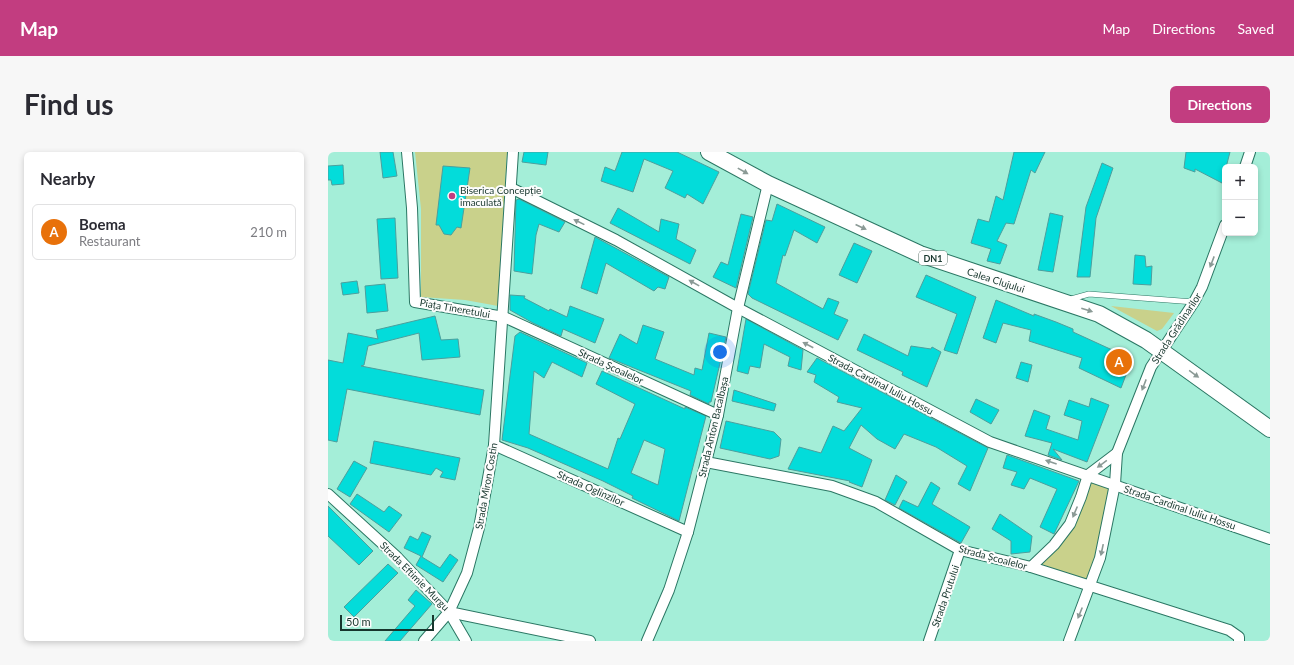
<!DOCTYPE html>
<meta charset="utf-8">
<style>
:root{--surface:#fff;--page:#f7f7f7;--text:#2b2b33;--muted:#7c7c81;--line:#e1e1e2;--accent:#c23d80}
body{margin:0;font-family:Lato,sans-serif;background:var(--page);color:var(--text)}
.controls{position:absolute;right:12px;top:12px;display:grid;overflow:hidden;border-radius:6px;box-shadow:0 2px 6px #0003}
.controls button{width:36px;height:36px;display:grid;place-items:center;padding:0;border:0;border-bottom:1px solid var(--line);background:var(--surface);color:var(--text);font:20px sans-serif}
.scale{position:absolute;left:12px;bottom:10px;width:94px;box-sizing:border-box;padding-left:4px;border:2px solid #17362d;border-top:0;font-size:11px;line-height:14px;white-space:nowrap;color:#17362d;-webkit-text-stroke:3px #fdfdfd;paint-order:stroke}
.you{position:absolute;left:392px;top:200px;width:14px;height:14px;margin:-10px;border:3px solid #fff;border-radius:50%;background:#1a73e8;box-shadow:0 0 0 6px #1a73e833}
.badge{display:grid;place-items:center;width:26px;height:26px;border-radius:50%;background:var(--accent);color:#fff;font-size:13px;font-weight:700}
.pin{position:absolute;translate:-50% -50%;border:2px solid #fff;box-shadow:0 1px 4px #0006}
.list{margin:0;padding:0;list-style:none}
h2{display:flex;justify-content:space-between;align-items:center;height:52px;margin:0;padding:0 16px;font-size:17px}
h2 small{font-size:13px;font-weight:400;color:var(--muted)}
.list li{display:grid;grid-template-columns:26px 1fr auto;gap:12px;align-items:center;box-sizing:border-box;height:56px;margin:0 8px 8px;padding:0 8px;border:1px solid var(--line);border-radius:6px}
.list b{display:block;font-size:15px;white-space:nowrap}
.list p{margin:0;font-size:13px;white-space:nowrap;color:var(--muted)}
.list em{font-size:13px;font-style:normal;color:var(--muted)}
.map{position:relative;flex:none;width:942px;height:489px;overflow:hidden;border-radius:6px}
header{display:flex;align-items:center;gap:24px;box-sizing:border-box;height:56px;padding:0 20px;background:var(--accent);color:#fff}
header strong{font-size:19px}
nav{display:flex;gap:22px;margin-inline-start:auto;font-size:14px}
.intro{display:flex;align-items:center;justify-content:space-between;box-sizing:border-box;height:96px;padding:0 24px}
h1{margin:0;font-size:28px}
.button{padding:10px 18px;border-radius:6px;background:var(--accent);color:#fff;font-size:14px;font-weight:700}
main{display:flex;gap:24px;padding:0 24px}
aside{flex:1;background:var(--surface);border-radius:6px;box-shadow:0 2px 6px #0003}
.map>svg:first-child{display:block}
</style>
<header>
<strong>Map</strong>
<nav><a>Map</a><a>Directions</a><a>Saved</a></nav>
</header>
<div class="intro"><h1>Find us</h1><a class="button">Directions</a></div>
<main>
<aside>
<h2>Nearby<small></small></h2>
<ul class="list">
<li><span class="badge" style="background:#e8710a">A</span><div><b>Boema</b><p>Restaurant</p></div><em>210 m</em></li>
</ul>
</aside>
<div class="map">
<svg width="942" height="489" viewBox="0 0 942 489">
<rect width="100%" height="100%" fill="#a4eed8"/>
<g fill="#c9d18b">
<path d="M 87,0 L 179,0 L 170,154 L 137,148 L 93,145 L 93,57 Z"/>
<path d="M 783,154 L 846,161 L 834,177 L 829,179 Z"/>
<path d="M 760,323 L 787,332 L 763,434 L 703,415 L 742,372 Z"/>
</g>
<g fill="#03dcda" stroke="#4c9f9d" fill-rule="evenodd">
<path d="M 52,0 L 65,0 L 69,24 L 55,26 Z"/>
<path d="M 196,0 L 220,0 L 218,13 L 194,10 Z"/>
<path d="M 294,0 L 349,0 L 391,20 L 375,52 L 359,42 L 357,46 L 337,36 L 345,19 L 316,7 L 305,40 L 273,29 L 277,15 L 287,19 Z"/>
<path d="M 686,0 L 717,0 L 707,21 L 703,18 L 686,72 L 678,71 L 669,89 L 679,93 L 672,112 L 659,109 L 663,97 L 643,91 L 650,67 L 661,70 L 668,44 L 675,48 Z"/>
<path d="M 858,0 L 902,0 L 894,31 L 867,17 L 867,20 L 856,16 Z"/>
<path d="M 774,11 L 785,16 L 768,66 L 762,125 L 749,125 L 758,55 Z"/>
<path d="M 15,13 L 16,32 L 4,33 L 3,28 L 0,28 L 0,14 Z"/>
<path d="M 115,14 L 142,16 L 133,76 L 129,75 L 123,83 L 116,82 L 111,73 L 108,73 Z"/>
<path d="M 191,47 L 237,70 L 231,80 L 211,72 L 208,83 L 204,122 L 186,119 L 188,48 Z"/>
<path d="M 449,52 L 497,75 L 489,91 L 466,78 L 457,104 L 455,103 L 448,131 L 495,157 L 500,146 L 511,150 L 506,162 L 520,168 L 510,188 L 424,146 L 420,142 L 438,68 L 444,69 Z"/>
<path d="M 290,56 L 331,80 L 333,67 L 351,72 L 348,87 L 368,98 L 362,112 L 282,71 Z"/>
<path d="M 722,61 L 735,64 L 725,120 L 710,118 Z"/>
<path d="M 413,62 L 425,65 L 408,136 L 385,125 L 393,110 L 400,113 Z"/>
<path d="M 67,66 L 70,126 L 53,127 L 49,67 Z"/>
<path d="M 267,85 L 341,125 L 337,137 L 330,135 L 326,139 L 278,111 L 269,142 L 253,136 Z"/>
<path d="M 526,91 L 544,99 L 529,131 L 511,123 Z"/>
<path d="M 807,103 L 817,104 L 818,115 L 824,114 L 823,133 L 805,132 Z"/>
<path d="M 598,123 L 648,145 L 629,202 L 616,198 L 629,162 L 588,145 Z"/>
<path d="M 29,129 L 31,141 L 15,143 L 13,131 Z"/>
<path d="M 57,132 L 60,159 L 39,161 L 37,134 Z"/>
<path d="M 182,143 L 197,144 L 196,146 L 221,159 L 222,157 L 239,165 L 242,154 L 276,167 L 267,191 L 235,177 L 233,184 L 205,171 L 182,158 Z"/>
<path d="M 668,148 L 706,164 L 706,162 L 728,170 L 745,177 L 745,180 L 804,207 L 793,236 L 751,216 L 754,206 L 701,189 L 703,178 L 675,171 L 668,191 L 655,186 Z"/>
<path d="M 107,164 L 113,188 L 130,187 L 132,205 L 94,208 L 91,181 L 40,194 L 36,213 L 33,214 L 156,238 L 152,263 L 19,237 L 9,290 L 0,288 L 0,208 L 15,211 L 20,181 L 50,187 L 48,178 Z"/>
<path d="M 418,167 L 475,198 L 473,218 L 460,214 L 462,205 L 436,192 L 432,216 L 422,214 L 420,222 L 409,219 Z"/>
<path d="M 315,173 L 336,180 L 327,207 L 366,223 L 367,216 L 374,218 L 381,181 L 398,185 L 383,250 L 381,250 L 381,252 L 362,243 L 363,239 L 281,206 L 292,182 L 309,192 Z"/>
<path d="M 192,180 L 259,211 L 254,225 L 224,210 L 216,226 L 206,219 L 201,282 L 280,317 L 290,286 L 292,287 L 307,252 L 268,232 L 274,219 L 357,257 L 357,255 L 378,264 L 351,369 L 304,346 L 305,344 L 275,329 L 200,296 L 174,288 L 187,184 ZM 316,288 L 337,297 L 330,333 L 303,321 Z"/>
<path d="M 536,182 L 580,204 L 583,194 L 603,197 L 604,195 L 613,200 L 599,235 L 574,223 L 575,220 L 529,198 Z"/>
<path d="M 489,206 L 660,296 L 642,339 L 630,332 L 639,314 L 608,295 L 576,282 L 567,297 L 549,287 L 533,273 L 521,296 L 544,308 L 534,335 L 521,330 L 522,329 L 460,317 L 471,295 L 493,301 L 505,274 L 516,279 L 534,256 L 509,250 L 511,245 L 486,230 L 488,223 L 479,220 Z"/>
<path d="M 693,210 L 704,213 L 700,230 L 688,226 Z"/>
<path d="M 406,238 L 448,252 L 446,259 L 404,249 Z"/>
<path d="M 763,246 L 781,253 L 759,310 L 725,297 L 734,308 L 720,303 L 724,291 L 697,284 L 706,258 L 722,264 L 718,277 L 750,288 L 754,269 L 736,263 L 741,248 L 761,255 Z"/>
<path d="M 648,247 L 671,258 L 663,272 L 642,260 Z"/>
<path d="M 398,269 L 446,280 L 453,287 L 451,304 L 442,307 L 392,296 Z"/>
<path d="M 46,289 L 132,306 L 127,328 L 112,325 L 115,320 L 108,316 L 103,323 L 42,311 Z"/>
<path d="M 679,303 L 751,329 L 726,382 L 712,375 L 729,337 L 702,326 L 696,337 L 683,333 L 689,320 L 675,316 Z"/>
<path d="M 26,309 L 39,316 L 22,345 L 9,337 Z"/>
<path d="M 568,323 L 579,330 L 567,353 L 557,348 Z"/>
<path d="M 603,330 L 612,336 L 604,352 L 642,375 L 633,391 L 571,356 L 575,348 L 590,355 Z"/>
<path d="M 29,342 L 56,360 L 61,354 L 74,363 L 61,380 L 22,352 Z"/>
<path d="M 0,354 L 45,399 L 31,413 L 0,384 Z"/>
<path d="M 672,362 L 704,384 L 702,400 L 683,402 L 683,389 L 664,377 Z"/>
<path d="M 94,380 L 103,384 L 94,405 L 112,416 L 122,402 L 130,408 L 115,430 L 88,413 L 93,404 L 76,396 L 82,384 L 90,388 Z"/>
<path d="M 60,412 L 70,421 L 26,465 L 16,455 Z"/>
<path d="M 88,438 L 104,452 L 72,489 L 57,489 L 87,454 L 80,448 Z"/>
</g>
<g fill="none" stroke-linecap="round" stroke-linejoin="round">
<g stroke="#2b7764" stroke-width="6">
<path id="lane" d="M 743,147 L 761,142 L 866,150"/>
</g>
<g stroke="#2b7764" stroke-width="12">
<g id="street">
<path d="M 79,0 L 84,56 L 87,150 L 176,165 L 390,263"/>
<path d="M 917,15 L 922,0"/>
<path d="M 183,36 L 288,88 L 410,156 L 662,290 L 942,387"/>
<path d="M 166,293 L 360,380"/>
<path d="M 378,310 L 504,334 L 548,350 L 632,398 L 703,415 L 901,478 L 911,485 L 911,489"/>
<path d="M 0,342 L 69,405 L 121,460 L 138,489"/>
<path d="M 703,415 L 726,393 L 742,372 L 753,345 L 760,323 L 789,301"/>
<path d="M 121,460 L 262,489"/>
<path d="M 96,489 L 121,460 L 139,421 L 151,376 L 166,293 L 185,0"/>
<path d="M 319,489 L 341,438 L 360,380 L 390,263 L 410,156 L 440,32"/>
<path d="M 601,489 L 632,398"/>
<path d="M 741,489 L 772,406 L 787,332 L 789,301 L 823,215 L 866,150 L 874,135 L 897,73"/>
</g>
</g>
<g stroke="#2b7764" stroke-width="18">
<path id="primary" d="M 381,0 L 440,32 L 592,102 L 771,162 L 818,188 L 942,277"/>
</g>
<use href="#lane" stroke="#fff" stroke-width="5"/>
<use href="#street" stroke="#fff" stroke-width="10"/>
<use href="#primary" stroke="#fff" stroke-width="16"/>
</g>
<defs><path id="oneway-solid" d="M-6-.8H1V-3.2L6.5 0L1 3.2V.8H-6Z"/></defs>
<g fill="#8b9a96">
<use href="#oneway-solid" transform="translate(415 19) rotate(29)"/>
<use href="#oneway-solid" transform="translate(251 70) rotate(-154)"/>
<use href="#oneway-solid" transform="translate(533 75) rotate(25)"/>
<use href="#oneway-solid" transform="translate(884 110) rotate(111)"/>
<use href="#oneway-solid" transform="translate(366 131) rotate(-151)"/>
<use href="#oneway-solid" transform="translate(759 158) rotate(18)"/>
<use href="#oneway-solid" transform="translate(480 193) rotate(-152)"/>
<use href="#oneway-solid" transform="translate(866 222) rotate(36)"/>
<use href="#oneway-solid" transform="translate(816 233) rotate(111)"/>
<use href="#oneway-solid" transform="translate(723 310) rotate(-161)"/>
<use href="#oneway-solid" transform="translate(774 312) rotate(144)"/>
<use href="#oneway-solid" transform="translate(747 360) rotate(113)"/>
<use href="#oneway-solid" transform="translate(774 398) rotate(102)"/>
<use href="#oneway-solid" transform="translate(752 461) rotate(112)"/>
</g>
<circle fill="#c23d80" stroke="#fdfdfd" stroke-width="1.5" cx="124" cy="44" r="4"/>
<g text-anchor="middle" dominant-baseline="central" stroke-width="4" stroke-linejoin="round" paint-order="stroke">
<rect fill="#fdfdfd" stroke="#5c726b" stroke-width="1" x="591" y="99" width="28" height="14" rx="3"/>
<g font-size="9" font-weight="bold" fill="#17362d">
<text x="605" y="106">DN1</text>
</g>
<g font-size="10" fill="#17362d" stroke="#fdfdfd" text-anchor="start">
<text x="132" y="38">Biserica Concepție<tspan x="132" dy="12">imaculată</tspan></text>
</g>
<g font-size="10" fill="#17362d" stroke="#fdfdfd">
<text transform="translate(668 128) rotate(18)">Calea Clujului</text>
<text transform="translate(127 156) rotate(10)">Piața Tineretului</text>
<text transform="translate(848 176) rotate(-57)">Strada Grădinarilor</text>
<text transform="translate(283 214) rotate(25)">Strada Școalelor</text>
<text transform="translate(553 232) rotate(28)">Strada Cardinal Iuliu Hossu</text>
<text transform="translate(385 275) rotate(-77)">Strada Anton Bacalbașa</text>
<text transform="translate(158 334) rotate(-80)">Strada Miron Costin</text>
<text transform="translate(263 336) rotate(24)">Strada Oglinzilor</text>
<text transform="translate(852 355) rotate(19)">Strada Cardinal Iuliu Hossu</text>
<text transform="translate(665 405) rotate(15)">Strada Școalelor</text>
<text transform="translate(87 424) rotate(45)">Strada Eftimie Murgu</text>
<text transform="translate(617 444) rotate(-71)">Strada Prutului</text>
</g>
</g>
</svg>
<div class="controls">
<button>+</button>
<button>−</button>
</div>
<div class="scale">50 m</div>
<div class="you"></div>
<div class="pin badge" style="left:791px;top:210px;background:#e8710a">A</div>
</div>
</main>
